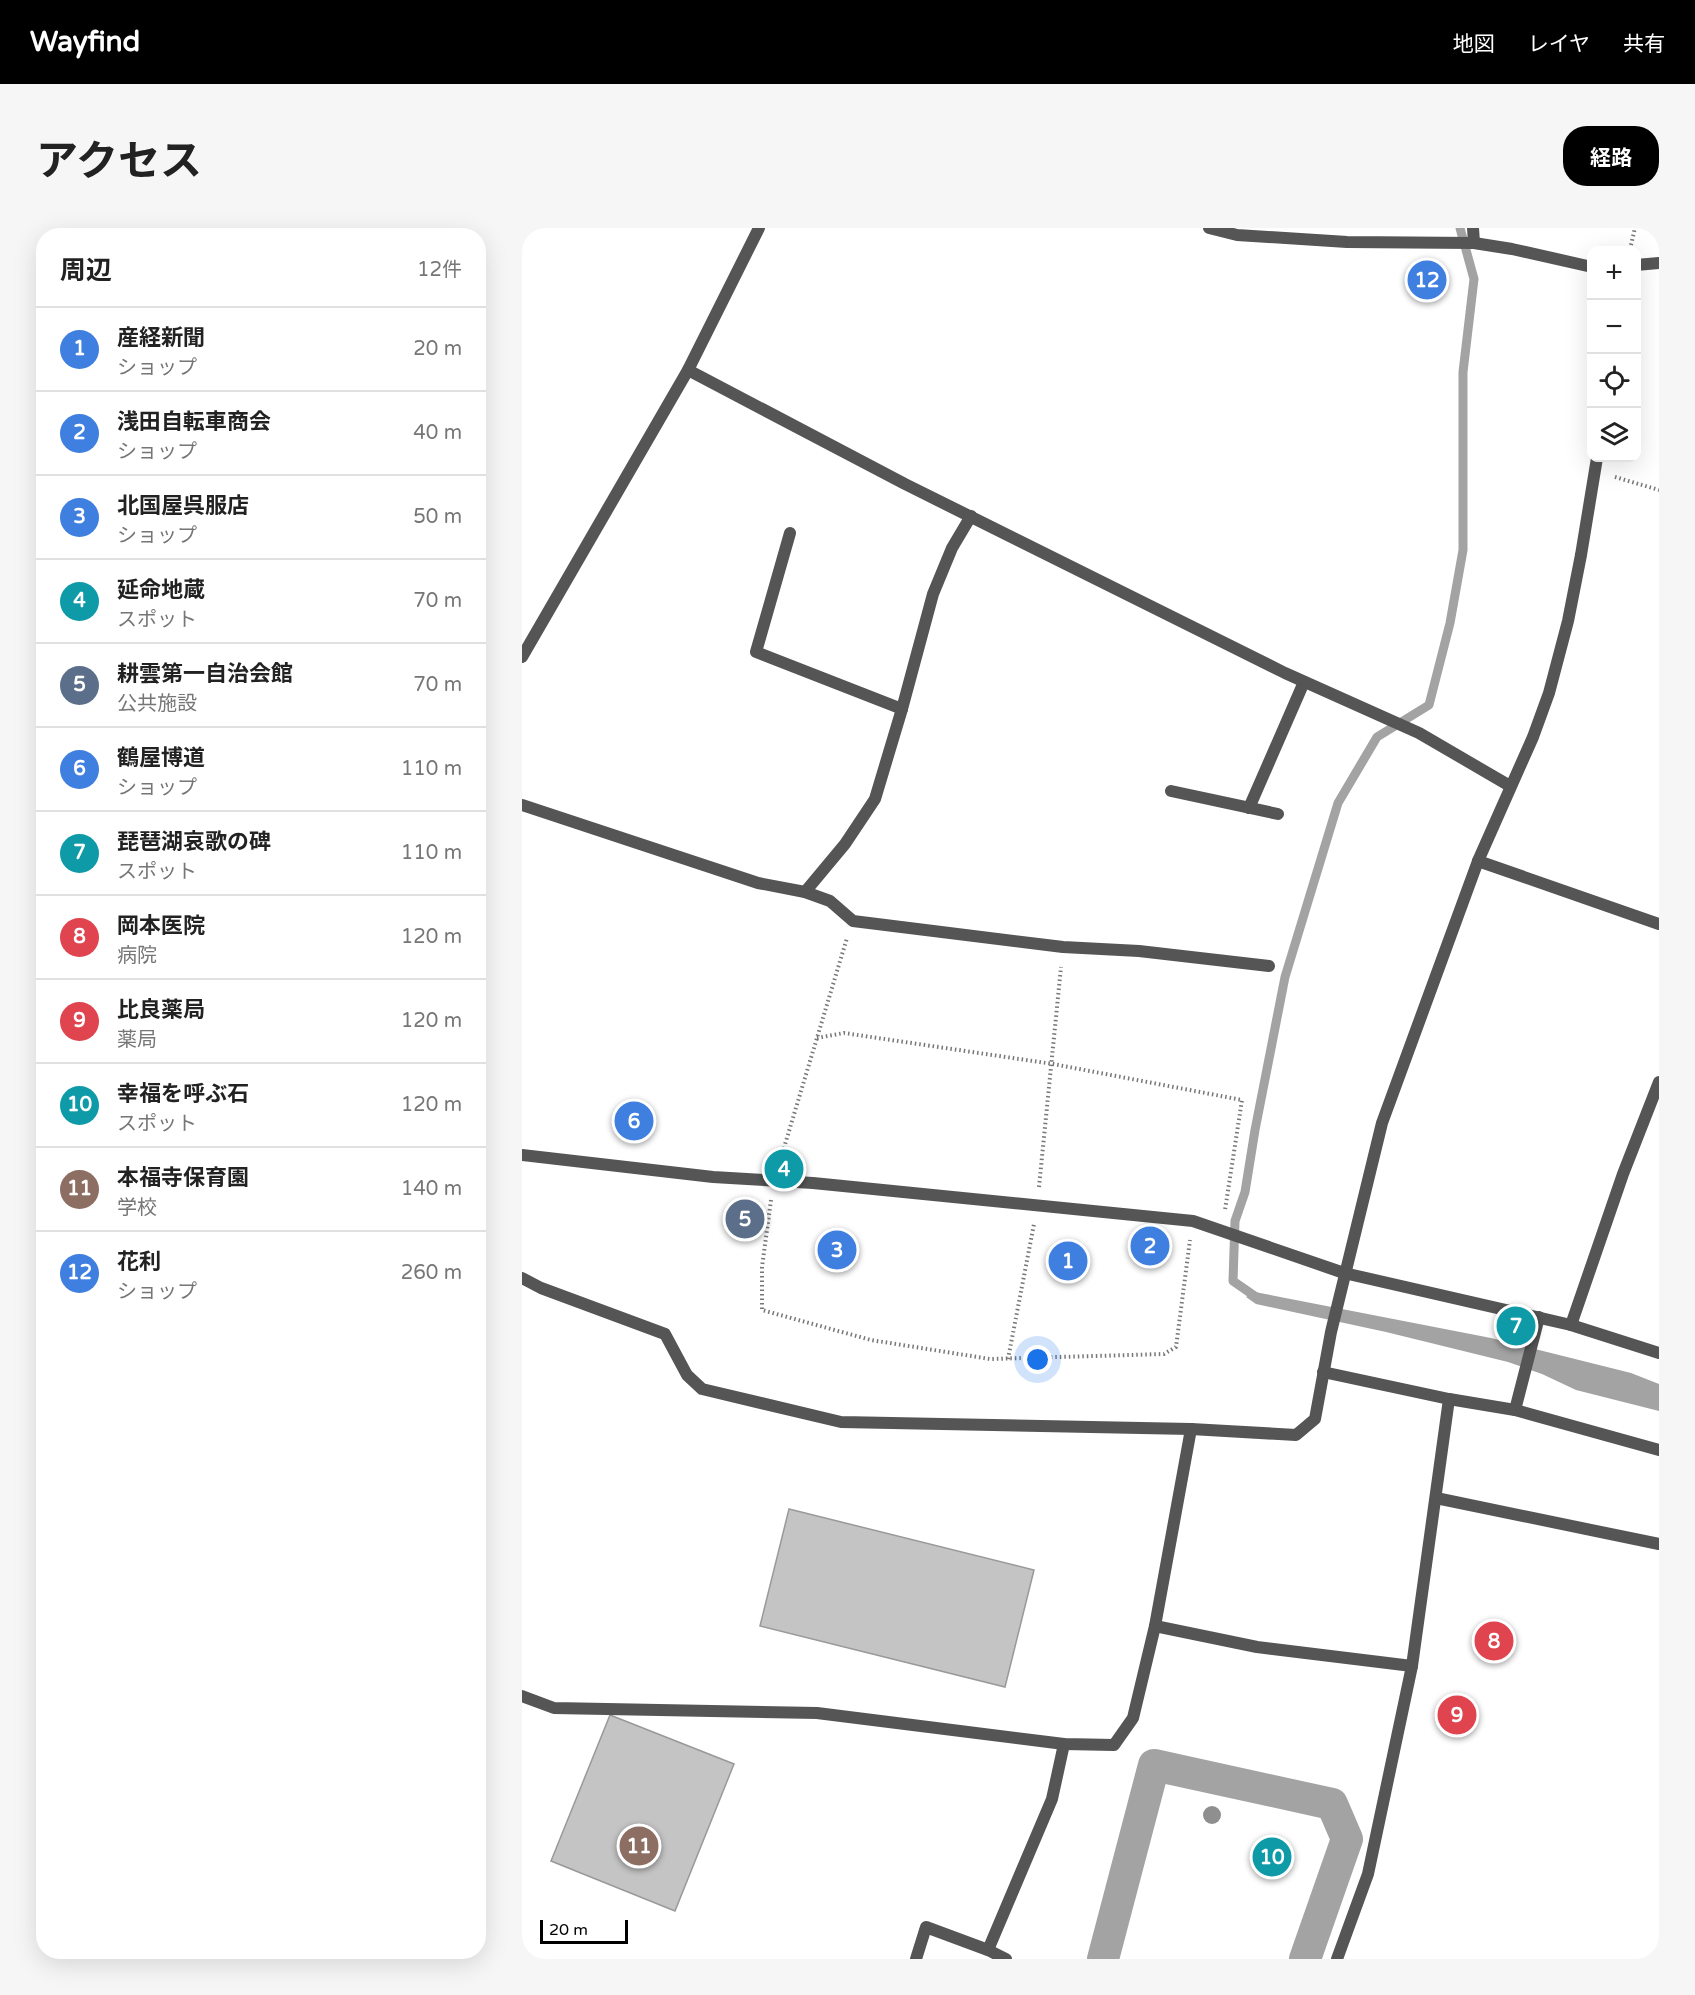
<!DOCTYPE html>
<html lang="ja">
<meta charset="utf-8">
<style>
:root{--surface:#fff;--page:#f6f6f6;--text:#222;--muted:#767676;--line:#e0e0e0;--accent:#000}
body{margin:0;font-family:"Varela Round","Noto Sans JP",sans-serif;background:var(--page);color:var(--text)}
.controls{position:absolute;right:18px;top:18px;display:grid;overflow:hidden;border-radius:12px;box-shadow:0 6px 24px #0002}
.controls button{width:54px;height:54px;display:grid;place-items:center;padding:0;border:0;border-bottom:2px solid var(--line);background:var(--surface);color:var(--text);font:30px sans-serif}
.scale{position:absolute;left:18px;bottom:15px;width:88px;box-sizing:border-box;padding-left:6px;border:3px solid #000;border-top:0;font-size:16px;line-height:21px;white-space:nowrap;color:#000;-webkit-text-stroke:4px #fff;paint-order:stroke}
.you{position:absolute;left:516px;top:1132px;width:21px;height:21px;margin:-15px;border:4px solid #fff;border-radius:50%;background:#1a73e8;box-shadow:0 0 0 9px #1a73e833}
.badge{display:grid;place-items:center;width:39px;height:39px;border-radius:50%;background:var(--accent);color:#fff;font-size:20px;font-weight:700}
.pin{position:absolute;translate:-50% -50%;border:3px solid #fff;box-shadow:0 2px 6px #0006}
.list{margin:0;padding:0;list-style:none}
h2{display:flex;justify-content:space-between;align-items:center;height:78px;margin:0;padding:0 24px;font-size:26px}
h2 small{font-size:20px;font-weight:400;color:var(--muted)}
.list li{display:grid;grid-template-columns:39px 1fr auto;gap:18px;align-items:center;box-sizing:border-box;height:84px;padding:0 24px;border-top:2px solid var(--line)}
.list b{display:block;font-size:22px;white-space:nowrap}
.list p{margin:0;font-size:20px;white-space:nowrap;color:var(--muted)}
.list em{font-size:20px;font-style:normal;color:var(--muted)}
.icon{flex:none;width:33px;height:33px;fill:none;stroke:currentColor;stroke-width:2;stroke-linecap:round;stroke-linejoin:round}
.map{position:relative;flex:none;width:1137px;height:1731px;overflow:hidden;border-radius:24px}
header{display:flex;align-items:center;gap:36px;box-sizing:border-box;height:84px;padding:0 30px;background:var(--accent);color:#fff}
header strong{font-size:28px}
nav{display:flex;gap:33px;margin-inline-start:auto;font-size:21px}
.intro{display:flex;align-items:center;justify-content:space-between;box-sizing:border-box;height:144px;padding:0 36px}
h1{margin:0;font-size:42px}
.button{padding:15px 27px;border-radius:24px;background:var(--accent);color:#fff;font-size:21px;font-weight:700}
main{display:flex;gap:36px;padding:0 36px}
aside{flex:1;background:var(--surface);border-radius:24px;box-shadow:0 6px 24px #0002}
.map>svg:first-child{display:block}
</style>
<header>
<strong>Wayfind</strong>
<nav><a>地図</a><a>レイヤ</a><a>共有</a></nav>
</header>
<div class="intro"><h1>アクセス</h1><a class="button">経路</a></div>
<main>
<aside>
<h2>周辺<small>12件</small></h2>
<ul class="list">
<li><span class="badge" style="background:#3f7fe0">1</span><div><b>産経新聞</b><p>ショップ</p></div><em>20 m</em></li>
<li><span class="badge" style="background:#3f7fe0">2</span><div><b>浅田自転車商会</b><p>ショップ</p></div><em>40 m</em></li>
<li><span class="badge" style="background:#3f7fe0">3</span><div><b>北国屋呉服店</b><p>ショップ</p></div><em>50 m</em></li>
<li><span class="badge" style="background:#0f9aa8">4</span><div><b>延命地蔵</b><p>スポット</p></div><em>70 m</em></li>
<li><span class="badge" style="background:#5c6f8a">5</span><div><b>耕雲第一自治会館</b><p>公共施設</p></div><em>70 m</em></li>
<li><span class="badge" style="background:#3f7fe0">6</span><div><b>鶴屋博道</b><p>ショップ</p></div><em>110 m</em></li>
<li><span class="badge" style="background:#0f9aa8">7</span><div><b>琵琶湖哀歌の碑</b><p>スポット</p></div><em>110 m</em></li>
<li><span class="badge" style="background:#e0444e">8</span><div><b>岡本医院</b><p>病院</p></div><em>120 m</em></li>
<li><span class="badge" style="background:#e0444e">9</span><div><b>比良薬局</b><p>薬局</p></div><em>120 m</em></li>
<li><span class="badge" style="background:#0f9aa8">10</span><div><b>幸福を呼ぶ石</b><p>スポット</p></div><em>120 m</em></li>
<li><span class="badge" style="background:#8d6e63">11</span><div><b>本福寺保育園</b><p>学校</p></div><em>140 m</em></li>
<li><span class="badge" style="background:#3f7fe0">12</span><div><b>花利</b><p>ショップ</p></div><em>260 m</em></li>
</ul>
</aside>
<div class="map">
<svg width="1137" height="1731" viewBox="0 0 1137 1731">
<rect width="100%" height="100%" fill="#fff"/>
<path fill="#a3a3a3" d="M 733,1064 L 969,1110 L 1109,1145 L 1137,1156 L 1137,1183 L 1054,1162 L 1020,1146 L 986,1134 L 864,1104 L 734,1076 L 724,1069 Z"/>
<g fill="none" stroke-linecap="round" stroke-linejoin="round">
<path stroke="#a3a3a3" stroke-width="9" d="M 737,1071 L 711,1053 L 713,993 L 723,964 L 733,902 L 763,749 L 816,575 L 855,509 L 907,477 L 928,395 L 941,322 L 941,144 L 952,51 L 938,0"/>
<path stroke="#a3a3a3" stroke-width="32" d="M 581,1731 L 632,1537 L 810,1576 L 825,1611 L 783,1731"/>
</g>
<g fill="#c4c4c4" stroke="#999" stroke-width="1.5">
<path d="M 267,1281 L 512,1342 L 483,1459 L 238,1398 Z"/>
<path d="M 88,1487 L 212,1536 L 153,1683 L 29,1633 Z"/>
</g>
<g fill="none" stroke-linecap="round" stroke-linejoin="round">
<g stroke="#777" stroke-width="4" stroke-dasharray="1.5 3" stroke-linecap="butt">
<path d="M 1109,17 L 1113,0"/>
<path d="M 1093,249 L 1137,262"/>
<path d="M 295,810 L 322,805 L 531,836 L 720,872 L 703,982"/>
<path d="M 258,933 L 325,710"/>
<path d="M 517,959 L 539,739"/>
<path d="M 249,972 L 240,1039 L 240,1082 L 349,1112 L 468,1131 L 642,1126 L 654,1119 L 668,1012"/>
<path d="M 486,1131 L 512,996"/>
</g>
<path stroke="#555" stroke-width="12" d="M 466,1722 L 530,1571 L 542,1516"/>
<g stroke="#555" stroke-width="12">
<path d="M 687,0 L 715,7 L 825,14 L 952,15 L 990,21 L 1070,39"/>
<path d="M 951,0 L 952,15"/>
<path d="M 1114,37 L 1137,35"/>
<path d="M 166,142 L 383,256 L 763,445 L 897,505 L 988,558"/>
<path d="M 268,305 L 234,424 L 380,481"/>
<path d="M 0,429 L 166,142 L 237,0"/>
<path d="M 649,563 L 756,586"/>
<path d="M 0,577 L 236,655 L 283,664 L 308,673 L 331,693 L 541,719 L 617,723 L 747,738"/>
<path d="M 727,580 L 782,454"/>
<path d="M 956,633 L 1137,696"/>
<path d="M 283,664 L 323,616 L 353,571 L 380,481 L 411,366 L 430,320 L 449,288"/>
<path d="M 0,927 L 191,949 L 291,955 L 671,993 L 822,1045 L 1049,1097 L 1137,1125"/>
<path d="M 0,1050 L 19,1060 L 143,1106 L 165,1147 L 180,1161 L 319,1194 L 669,1201 L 774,1207 L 793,1191 L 809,1104 L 860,895 L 956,633 L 1011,509 L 1027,465 L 1046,393 L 1059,327 L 1075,230"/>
<path d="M 1049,1097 L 1101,946 L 1137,854"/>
<path d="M 801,1144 L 927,1171 L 993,1182 L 1137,1222"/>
<path d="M 993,1182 L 1017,1089"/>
<path d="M 914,1270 L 1137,1316"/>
<path d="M 633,1398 L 735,1419 L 890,1438"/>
<path d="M 0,1468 L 32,1480 L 295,1485 L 542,1516 L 592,1517 L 611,1490 L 633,1398 L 669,1201"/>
<path d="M 0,1728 L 5,1731"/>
<path d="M 394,1731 L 404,1699 L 466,1722 L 484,1731"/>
<path d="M 815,1731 L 846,1646 L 890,1438 L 927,1171"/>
</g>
</g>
<circle fill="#8f8f8f" cx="690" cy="1587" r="9"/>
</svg>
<div class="controls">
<button>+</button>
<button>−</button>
<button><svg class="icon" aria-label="locate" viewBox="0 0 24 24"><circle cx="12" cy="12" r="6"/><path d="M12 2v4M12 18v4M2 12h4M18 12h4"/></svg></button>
<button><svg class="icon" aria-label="layers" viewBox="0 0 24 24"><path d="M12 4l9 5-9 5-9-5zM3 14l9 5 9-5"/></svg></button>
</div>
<div class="scale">20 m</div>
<div class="you"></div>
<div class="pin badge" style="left:546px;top:1033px;background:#3f7fe0">1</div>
<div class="pin badge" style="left:628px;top:1018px;background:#3f7fe0">2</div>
<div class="pin badge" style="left:315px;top:1022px;background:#3f7fe0">3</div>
<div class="pin badge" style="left:262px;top:941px;background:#0f9aa8">4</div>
<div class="pin badge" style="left:223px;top:991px;background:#5c6f8a">5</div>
<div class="pin badge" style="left:112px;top:893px;background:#3f7fe0">6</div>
<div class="pin badge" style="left:994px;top:1098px;background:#0f9aa8">7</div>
<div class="pin badge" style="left:972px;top:1413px;background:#e0444e">8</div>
<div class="pin badge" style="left:935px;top:1487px;background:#e0444e">9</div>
<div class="pin badge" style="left:750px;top:1629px;background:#0f9aa8">10</div>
<div class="pin badge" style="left:117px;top:1618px;background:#8d6e63">11</div>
<div class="pin badge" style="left:905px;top:52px;background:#3f7fe0">12</div>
</div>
</main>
